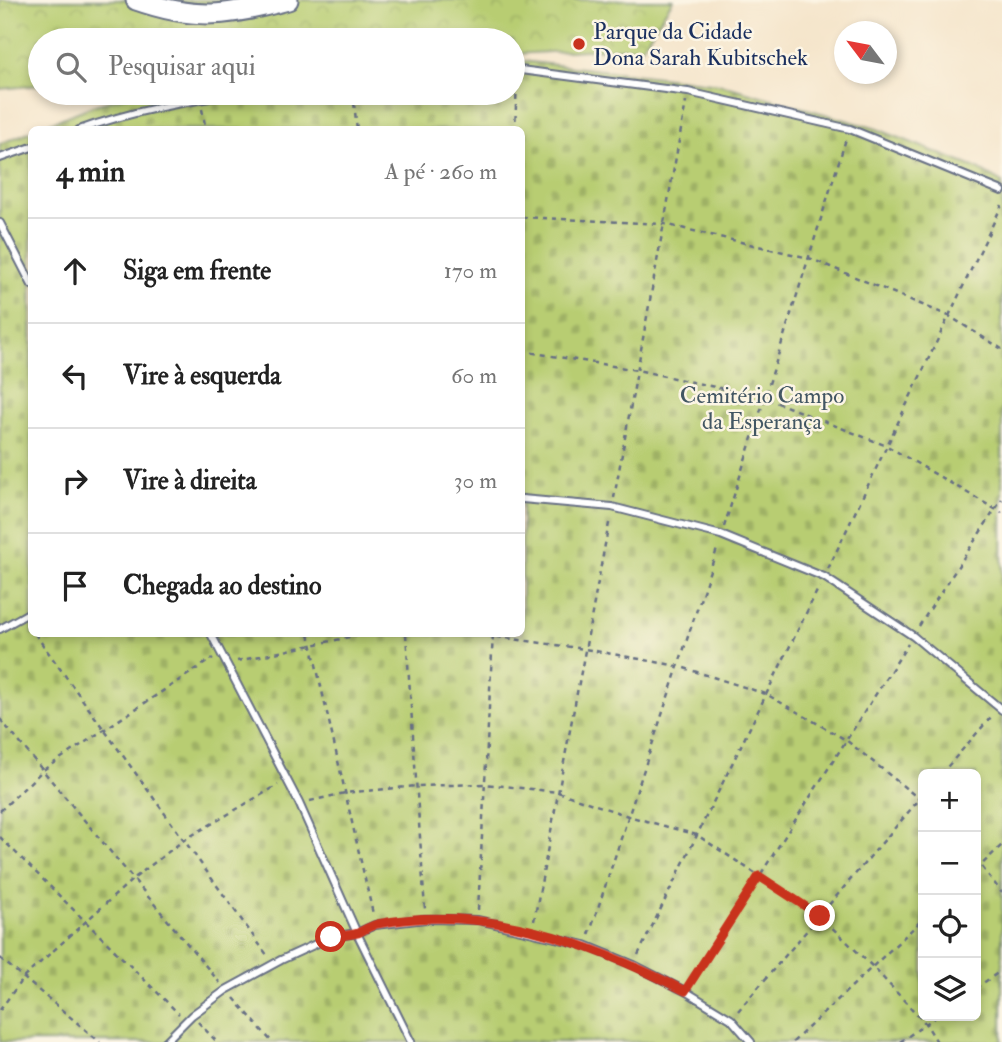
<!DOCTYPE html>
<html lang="pt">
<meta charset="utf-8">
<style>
:root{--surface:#fff;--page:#f2f2f2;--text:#222;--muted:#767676;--line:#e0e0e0}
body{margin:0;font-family:"IM FELL Double Pica",serif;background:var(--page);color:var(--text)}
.controls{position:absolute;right:21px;bottom:21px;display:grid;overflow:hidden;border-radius:10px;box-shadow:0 4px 10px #0003}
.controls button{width:63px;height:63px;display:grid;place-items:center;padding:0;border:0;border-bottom:2px solid var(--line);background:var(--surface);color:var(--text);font:35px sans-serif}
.compass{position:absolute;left:834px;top:21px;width:63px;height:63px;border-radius:50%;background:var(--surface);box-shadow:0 4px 10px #0003;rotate:302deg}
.stop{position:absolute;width:21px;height:21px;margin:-16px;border:5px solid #c8321e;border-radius:50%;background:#fff}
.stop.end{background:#c8321e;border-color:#fff;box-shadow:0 2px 7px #0008}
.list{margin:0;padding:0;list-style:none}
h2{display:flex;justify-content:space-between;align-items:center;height:91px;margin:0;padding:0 28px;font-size:30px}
h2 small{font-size:23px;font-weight:400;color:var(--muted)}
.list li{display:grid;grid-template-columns:46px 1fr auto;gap:21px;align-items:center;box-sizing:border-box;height:105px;padding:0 28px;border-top:2px solid var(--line)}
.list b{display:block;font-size:26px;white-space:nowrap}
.list em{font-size:23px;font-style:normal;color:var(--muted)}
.icon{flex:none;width:38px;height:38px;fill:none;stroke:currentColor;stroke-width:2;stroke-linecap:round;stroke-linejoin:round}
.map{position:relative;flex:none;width:1002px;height:1042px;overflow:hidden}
.search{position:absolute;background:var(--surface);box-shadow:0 4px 10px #0003;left:28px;top:28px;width:497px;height:77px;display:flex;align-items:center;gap:18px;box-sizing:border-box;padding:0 24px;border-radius:38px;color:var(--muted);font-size:26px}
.panel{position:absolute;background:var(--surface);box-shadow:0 4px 10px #0003;left:28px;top:126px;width:497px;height:511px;border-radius:10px}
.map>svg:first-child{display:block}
</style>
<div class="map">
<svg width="1002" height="1042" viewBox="0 0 1002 1042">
<defs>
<pattern id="cemetery-stones" width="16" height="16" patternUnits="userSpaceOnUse" patternTransform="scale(1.75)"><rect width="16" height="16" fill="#b8cd72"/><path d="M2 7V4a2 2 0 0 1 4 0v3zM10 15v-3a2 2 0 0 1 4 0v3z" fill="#9eb065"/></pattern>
<pattern id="park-crowns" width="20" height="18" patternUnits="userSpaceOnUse" patternTransform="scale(1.75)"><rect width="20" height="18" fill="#b8cd72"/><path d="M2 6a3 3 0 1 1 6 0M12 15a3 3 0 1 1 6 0" fill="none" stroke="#9eb065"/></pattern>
</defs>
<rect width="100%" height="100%" fill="#fcf5e5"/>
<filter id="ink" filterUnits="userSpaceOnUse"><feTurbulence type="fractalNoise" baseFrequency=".0143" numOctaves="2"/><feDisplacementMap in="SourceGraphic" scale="14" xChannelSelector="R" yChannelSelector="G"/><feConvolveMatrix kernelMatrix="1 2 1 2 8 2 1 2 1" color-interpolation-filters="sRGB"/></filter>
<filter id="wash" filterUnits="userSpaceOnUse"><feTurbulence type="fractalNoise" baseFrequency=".00686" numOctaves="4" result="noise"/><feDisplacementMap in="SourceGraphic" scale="28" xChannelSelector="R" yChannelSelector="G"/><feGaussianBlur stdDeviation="1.57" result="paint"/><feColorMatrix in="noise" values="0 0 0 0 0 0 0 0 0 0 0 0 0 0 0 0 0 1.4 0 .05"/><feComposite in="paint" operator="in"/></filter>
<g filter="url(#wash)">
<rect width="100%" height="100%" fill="#f5e5cb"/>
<path fill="url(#cemetery-stones)" stroke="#6a7e68" stroke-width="2" fill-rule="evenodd" d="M 513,60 L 719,84 L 877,129 L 978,169 L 1002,183 L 1002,1042 L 0,1042 L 0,144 L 31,131 L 32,634 L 522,634 L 522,130 L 35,129 L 95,105 L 139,93 L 513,93 ZM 923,774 L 976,774 L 976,1016 L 923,1016 Z"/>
<path fill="url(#park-crowns)" stroke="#6a7e68" stroke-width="2" d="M 0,0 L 673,0 L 642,47 L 513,54 L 513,40 L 40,40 L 40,85 L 0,89 Z"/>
</g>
<g filter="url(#ink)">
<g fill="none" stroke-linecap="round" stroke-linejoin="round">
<g stroke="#676f84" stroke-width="10">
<g id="lane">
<path d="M 513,69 L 688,92 L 850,129 L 1002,191"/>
<path d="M 79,130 C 131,111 188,101 242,93"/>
<path d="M 0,158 L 32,147"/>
<path d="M 0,223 L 32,285"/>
<path d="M 522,499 L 612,507 L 721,535 L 824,577 L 913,636 L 1002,710"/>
<path d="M 0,629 L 32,611"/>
<path d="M 211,634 L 299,803 L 357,933 L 411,1042"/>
<path d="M 165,1042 L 192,1015 L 226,990 L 281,960 L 331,937 L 357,933 L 375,925 L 426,919 L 478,920 L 585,945 L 634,965 L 685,991 L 731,1019 L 751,1042"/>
</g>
</g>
<g stroke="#676f84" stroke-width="23">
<path id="secondary" d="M 136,0 C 196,21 228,16 288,0"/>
</g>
<g stroke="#676f84" stroke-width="2.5" stroke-dasharray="5 5" stroke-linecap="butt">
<path d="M 353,93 L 357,130"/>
<path d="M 202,109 L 206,130"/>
<path d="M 515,130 L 517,80"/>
<path d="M 522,217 L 664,224 L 809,258 L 949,316 L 1002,349"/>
<path d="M 522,351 L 637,370 L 765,398 L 887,446 L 1002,513"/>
<path d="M 614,498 L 686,102"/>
<path d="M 724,527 L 846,139"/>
<path d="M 828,569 L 1002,205"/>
<path d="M 919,626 L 1002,499"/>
<path d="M 35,634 L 267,955"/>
<path d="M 309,634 L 373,914"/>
<path d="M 406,634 L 425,910"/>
<path d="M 477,634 L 585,649 L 678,666 L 766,694 L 846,740 L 923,802"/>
<path d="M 237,661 L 364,634"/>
<path d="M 0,719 L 220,983"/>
<path d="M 941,774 L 992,716"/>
<path d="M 310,801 L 345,793 L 416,786 L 485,784 L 558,792 L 628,816 L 697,835 L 820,916 L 873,967 L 926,1024 L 937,1042"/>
<path d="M 0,811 L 43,770 L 213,658"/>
<path d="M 0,837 L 179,1014"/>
<path d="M 976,859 L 1002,893"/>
<path d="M 976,870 L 1002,845"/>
<path d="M 478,910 L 493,634"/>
<path d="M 534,921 L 610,518"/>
<path d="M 589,935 L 718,546"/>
<path d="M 638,955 L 819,587"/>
<path d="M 0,958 L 100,1042"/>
<path d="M 691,983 L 908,644"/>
<path d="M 976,988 L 1002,970"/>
<path d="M 234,998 L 272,1042"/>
<path d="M 0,1010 L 23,978 L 133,879 L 184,840 L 278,785"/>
<path d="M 738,1011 L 923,795"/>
<path d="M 198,1022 L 217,1042"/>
<path d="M 793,1042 L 923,919"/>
<path d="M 900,1042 L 937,1016"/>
</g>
<use href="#lane" stroke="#fff" stroke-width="6"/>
<use href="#secondary" stroke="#fff" stroke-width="19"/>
</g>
</g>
<g fill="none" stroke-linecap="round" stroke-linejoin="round" filter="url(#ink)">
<path stroke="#c8321e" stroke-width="9" d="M 331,937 C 340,936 350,935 358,933 C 364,930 370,926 377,924 C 484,903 592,943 685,991 L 759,876 L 820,916"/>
</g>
<circle fill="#c8321e" stroke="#fcf5e5" stroke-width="2.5" cx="579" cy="44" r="7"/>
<g text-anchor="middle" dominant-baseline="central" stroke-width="5" stroke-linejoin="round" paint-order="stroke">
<g font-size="23" fill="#1b2f5e" stroke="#fcf5e5" text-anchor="start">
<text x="593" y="31">Parque da Cidade<tspan x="593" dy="26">Dona Sarah Kubitschek</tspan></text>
</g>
<g font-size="23" fill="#425663" stroke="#fcf5e5">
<text x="762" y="395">Cemitério Campo<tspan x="762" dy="26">da Esperança</tspan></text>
</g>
</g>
</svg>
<div class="controls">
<button>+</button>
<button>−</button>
<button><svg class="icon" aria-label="locate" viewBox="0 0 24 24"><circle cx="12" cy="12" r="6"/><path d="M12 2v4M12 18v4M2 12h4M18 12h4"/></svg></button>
<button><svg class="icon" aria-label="layers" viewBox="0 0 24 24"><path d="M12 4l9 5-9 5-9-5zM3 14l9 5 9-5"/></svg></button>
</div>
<svg class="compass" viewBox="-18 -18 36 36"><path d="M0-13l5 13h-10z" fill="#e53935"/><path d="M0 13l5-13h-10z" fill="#767676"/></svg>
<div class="stop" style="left:331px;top:937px"></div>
<div class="stop end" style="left:820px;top:916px"></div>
<div class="search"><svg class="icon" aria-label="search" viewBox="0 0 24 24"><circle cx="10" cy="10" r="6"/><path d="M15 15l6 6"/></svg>Pesquisar aqui</div>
<section class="panel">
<h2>4 min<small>A pé · 260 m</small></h2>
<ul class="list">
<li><svg class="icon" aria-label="ahead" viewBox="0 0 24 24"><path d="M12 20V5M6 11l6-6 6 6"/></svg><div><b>Siga em frente</b></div><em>170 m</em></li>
<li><svg class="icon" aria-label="left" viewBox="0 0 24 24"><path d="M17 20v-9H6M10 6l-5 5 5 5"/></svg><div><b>Vire à esquerda</b></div><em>60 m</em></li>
<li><svg class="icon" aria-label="right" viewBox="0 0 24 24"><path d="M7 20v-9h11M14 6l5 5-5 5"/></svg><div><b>Vire à direita</b></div><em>30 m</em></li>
<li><svg class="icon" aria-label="arrive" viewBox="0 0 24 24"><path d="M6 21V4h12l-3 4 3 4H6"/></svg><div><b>Chegada ao destino</b></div></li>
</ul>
</section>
</div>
